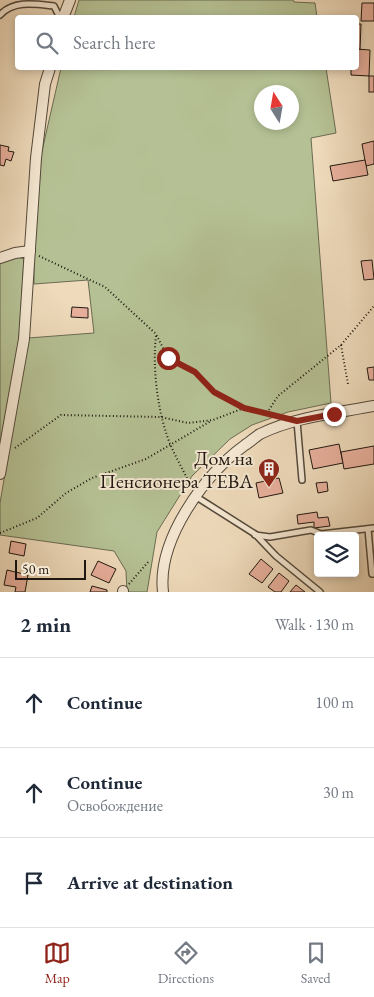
<!DOCTYPE html>
<meta charset="utf-8">
<style>
:root{--surface:#fff;--page:#f6f6f7;--text:#1f2937;--muted:#747a83;--line:#e0e1e3;--accent:#8f2418}
body{margin:0;font-family:"EB Garamond",serif;background:var(--page);color:var(--text)}
.controls{position:absolute;right:15px;bottom:15px;display:grid;overflow:hidden;border-radius:5px;box-shadow:0 2px 8px #0003}
.controls button{width:45px;height:45px;display:grid;place-items:center;padding:0;border:0;border-bottom:1px solid var(--line);background:var(--surface);color:var(--text);font:25px sans-serif}
.compass{position:absolute;left:254px;top:85px;width:45px;height:45px;border-radius:50%;background:var(--surface);box-shadow:0 2px 8px #0003;rotate:349deg}
.scale{position:absolute;left:15px;bottom:12px;width:71px;box-sizing:border-box;padding-left:5px;border:2px solid #201810;border-top:0;font-size:14px;line-height:18px;white-space:nowrap;color:#201810;-webkit-text-stroke:4px #f5e8d3;paint-order:stroke}
.stop{position:absolute;width:15px;height:15px;margin:-11px;border:4px solid #8f2418;border-radius:50%;background:#fff}
.stop.end{background:#8f2418;border-color:#fff;box-shadow:0 1px 5px #0008}
.list{margin:0;padding:0;list-style:none}
h2{display:flex;justify-content:space-between;align-items:center;height:65px;margin:0;padding:0 20px;font-size:21px}
h2 small{font-size:16px;font-weight:400;color:var(--muted)}
.list li{display:grid;grid-template-columns:32px 1fr auto;gap:15px;align-items:center;box-sizing:border-box;height:90px;padding:0 20px;border-top:1px solid var(--line)}
.list b{display:block;font-size:19px;white-space:nowrap}
.list p{margin:0;font-size:16px;white-space:nowrap;color:var(--muted)}
.list em{font-size:16px;font-style:normal;color:var(--muted)}
.icon{flex:none;width:28px;height:28px;fill:none;stroke:currentColor;stroke-width:2;stroke-linecap:round;stroke-linejoin:round}
.map{position:relative;flex:none;width:374px;height:592px;overflow:hidden}
.search{position:absolute;background:var(--surface);box-shadow:0 2px 8px #0003;left:15px;right:15px;top:15px;height:55px;display:flex;align-items:center;gap:12px;box-sizing:border-box;padding:0 18px;border-radius:5px;color:var(--muted);font-size:19px}
.sheet{height:335px;background:var(--surface)}
nav{display:flex;justify-content:space-around;align-items:center;box-sizing:border-box;height:70px;border-top:1px solid var(--line);background:var(--surface);font-size:14px;color:var(--muted)}
nav a{display:grid;justify-items:center;gap:2px}
nav .on{color:var(--accent)}
.map>svg:first-child{display:block}
</style>
<div class="map">
<svg width="374" height="592" viewBox="0 0 374 592">
<rect width="100%" height="100%" fill="#efdbbc"/>
<filter id="stains"><feTurbulence type="fractalNoise" baseFrequency=".004" numOctaves="4"/><feColorMatrix values="0 0 0 0 .2 0 0 0 0 .09 0 0 0 0 .02 0 0 0 .5 -.17"/></filter>
<radialGradient id="worn" r=".72"><stop offset=".6" stop-color="#630" stop-opacity="0"/><stop offset="1" stop-color="#630" stop-opacity=".3"/></radialGradient>
<g fill="#b5c194" stroke="#6a6c52" fill-rule="evenodd">
<path d="M 79,0 L 293,0 L 294,2 L 315,3 L 317,17 L 74,17 Z"/>
<path d="M 61,68 L 326,68 L 336,133 L 311,138 L 331,403 L 288,412 L 252,425 L 230,439 L 192,476 L 157,532 L 147,592 L 127,592 L 126,571 L 114,551 L 0,535 L 0,503 L 28,338 L 94,333 L 88,280 L 34,284 L 34,243 L 39,164 ZM 262,92 L 292,92 L 292,122 L 262,122 Z"/>
<path d="M 18,257 L 24,259 L 19,339 L 0,448 L 0,262 Z"/>
</g>
<g fill="#e8b09d" stroke="#201810">
<path d="M 362,3 L 374,3 L 374,21 L 361,21 Z"/>
<path d="M 356,24 L 361,24 L 360,50 L 356,49 Z"/>
<path d="M 356,49 L 370,50 L 369,76 L 351,75 L 351,68 L 356,68 Z"/>
<rect x="369" y="76" width="5" height="16"/>
<path d="M 374,141 L 374,164 L 366,166 L 362,144 Z"/>
<path d="M 0,145 L 9,147 L 8,151 L 14,152 L 11,161 L 6,159 L 4,166 L 0,165 Z"/>
<path d="M 365,160 L 368,175 L 333,181 L 330,166 Z"/>
<path d="M 372,260 L 374,279 L 364,280 L 361,261 Z"/>
<path d="M 72,307 L 88,308 L 88,318 L 71,317 Z"/>
<path d="M 374,367 L 374,380 L 369,380 L 367,368 Z"/>
<path d="M 339,444 L 343,463 L 313,469 L 309,450 Z"/>
<path d="M 374,446 L 374,464 L 344,469 L 341,452 Z"/>
<path d="M 279,478 L 283,493 L 259,498 L 256,483 Z"/>
<path d="M 327,482 L 328,491 L 318,493 L 316,483 Z"/>
<path d="M 317,512 L 318,518 L 328,517 L 330,526 L 314,528 L 314,522 L 298,524 L 297,515 Z"/>
<path d="M 11,541 L 26,544 L 24,556 L 9,553 Z"/>
<path d="M 261,559 L 273,569 L 262,583 L 249,574 Z"/>
<path d="M 98,561 L 116,569 L 109,583 L 91,575 Z"/>
<path d="M 7,570 L 28,575 L 25,592 L 15,592 L 16,587 L 4,585 Z"/>
<path d="M 279,573 L 289,581 L 281,592 L 275,592 L 268,587 Z"/>
<path d="M 296,585 L 305,592 L 290,592 Z"/>
<path d="M 92,586 L 107,590 L 107,592 L 90,592 Z"/>
</g>
<g fill="none" stroke-linecap="round" stroke-linejoin="round">
<g stroke="#54493b" stroke-width="8">
<g id="lane">
<path d="M 0,15 C 14,0 35,4 54,6 L 60,18"/>
<path d="M 297,421 L 302,480"/>
<path d="M 195,496 L 255,534 L 276,556 L 320,592"/>
<path d="M 368,529 L 372,574 L 374,574"/>
<path d="M 255,535 L 270,537 L 311,530 L 321,534 L 374,528"/>
</g>
</g>
<g stroke="#54493b" stroke-width="12">
<g id="street">
<path d="M 63,18 L 70,0"/>
<path d="M 0,258 L 15,253 L 30,251"/>
<path d="M 0,474 L 24,339 L 36,158 L 45,84 L 50,68"/>
<path d="M 123,592 L 123,591"/>
<path d="M 163,592 C 157,540 204,475 245,445 C 250,442 255,437 260,434 C 294,417 337,413 374,406"/>
</g>
</g>
<g stroke="#201810" stroke-width="2" stroke-dasharray="1 2.5" stroke-linecap="butt">
<path d="M 39,256 L 105,287 L 156,334 L 168,358 L 195,372 L 214,392 L 244,408 L 278,416"/>
<path d="M 156,336 C 152,368 158,416 171,446 C 177,460 185,473 191,487"/>
<path d="M 341,345 L 348,384"/>
<path d="M 267,413 L 278,396 L 341,345 L 374,306"/>
<path d="M 15,448 L 61,415 L 161,417 L 188,423 L 213,420 L 244,408"/>
<path d="M 0,533 L 37,518 L 66,493 L 92,478 L 146,459 L 211,421"/>
<path d="M 129,584 L 149,561"/>
</g>
<use href="#lane" stroke="#f5e8d3" stroke-width="5"/>
<use href="#street" stroke="#f5e8d3" stroke-width="10"/>
</g>
<g fill="none" stroke-linecap="round" stroke-linejoin="round">
<path stroke="#8f2418" stroke-width="6" d="M 168,358 L 195,372 L 214,392 L 244,408 L 297,421 L 334,414"/>
</g>
<defs>
<g id="building-pin" transform="scale(1.125)"><path d="M0 17L-7.5 6A9.5 9.5 0 1 1 7.5 6Z" fill="#8f2418" stroke="#f5e8d3"/><path d="M-4-6H4V6H1V3H-1V6H-4ZM-2.5-4.3h1.7v1.8h-1.7ZM.8-4.3h1.7v1.8H.8ZM-2.5-1h1.7V.8h-1.7ZM.8-1h1.7V.8H.8Z" fill="#fff"/></g>
</defs>
<g fill-rule="evenodd">
<use href="#building-pin" x="269" y="469"/>
</g>
<g text-anchor="middle" dominant-baseline="central" stroke-width="4" stroke-linejoin="round" paint-order="stroke">
<g font-size="20" fill="#201810" stroke="#f5e8d3" text-anchor="end">
<text x="253" y="458">Дом на<tspan x="253" dy="23">Пенсионера ТЕВА</tspan></text>
</g>
</g>
<rect width="100%" height="100%" filter="url(#stains)"/>
<rect width="100%" height="100%" fill="url(#worn)"/>
</svg>
<div class="controls">
<button><svg class="icon" aria-label="layers" viewBox="0 0 24 24"><path d="M12 4l9 5-9 5-9-5zM3 14l9 5 9-5"/></svg></button>
</div>
<svg class="compass" viewBox="-18 -18 36 36"><path d="M0-13l5 13h-10z" fill="#e53935"/><path d="M0 13l5-13h-10z" fill="#747a83"/></svg>
<div class="scale">50 m</div>
<div class="stop" style="left:168px;top:358px"></div>
<div class="stop end" style="left:334px;top:414px"></div>
<div class="search"><svg class="icon" aria-label="search" viewBox="0 0 24 24"><circle cx="10" cy="10" r="6"/><path d="M15 15l6 6"/></svg>Search here</div>
</div>
<section class="sheet">
<h2>2 min<small>Walk · 130 m</small></h2>
<ul class="list">
<li><svg class="icon" aria-label="ahead" viewBox="0 0 24 24"><path d="M12 20V5M6 11l6-6 6 6"/></svg><div><b>Continue</b></div><em>100 m</em></li>
<li><svg class="icon" aria-label="ahead" viewBox="0 0 24 24"><path d="M12 20V5M6 11l6-6 6 6"/></svg><div><b>Continue</b><p>Освобождение</p></div><em>30 m</em></li>
<li><svg class="icon" aria-label="arrive" viewBox="0 0 24 24"><path d="M6 21V4h12l-3 4 3 4H6"/></svg><div><b>Arrive at destination</b></div></li>
</ul>
</section>
<nav>
<a class="on"><svg class="icon" aria-label="map" viewBox="0 0 24 24"><path d="M3 6l6-2 6 2 6-2v14l-6 2-6-2-6 2zM9 4v14M15 6v14"/></svg>Map</a>
<a><svg class="icon" aria-label="directions" viewBox="0 0 24 24"><path d="M12 3l9 9-9 9-9-9zM9 14v-3h6M13 9l2 2-2 2"/></svg>Directions</a>
<a><svg class="icon" aria-label="saved" viewBox="0 0 24 24"><path d="M7 4h10v16l-5-4-5 4z"/></svg>Saved</a>
</nav>
